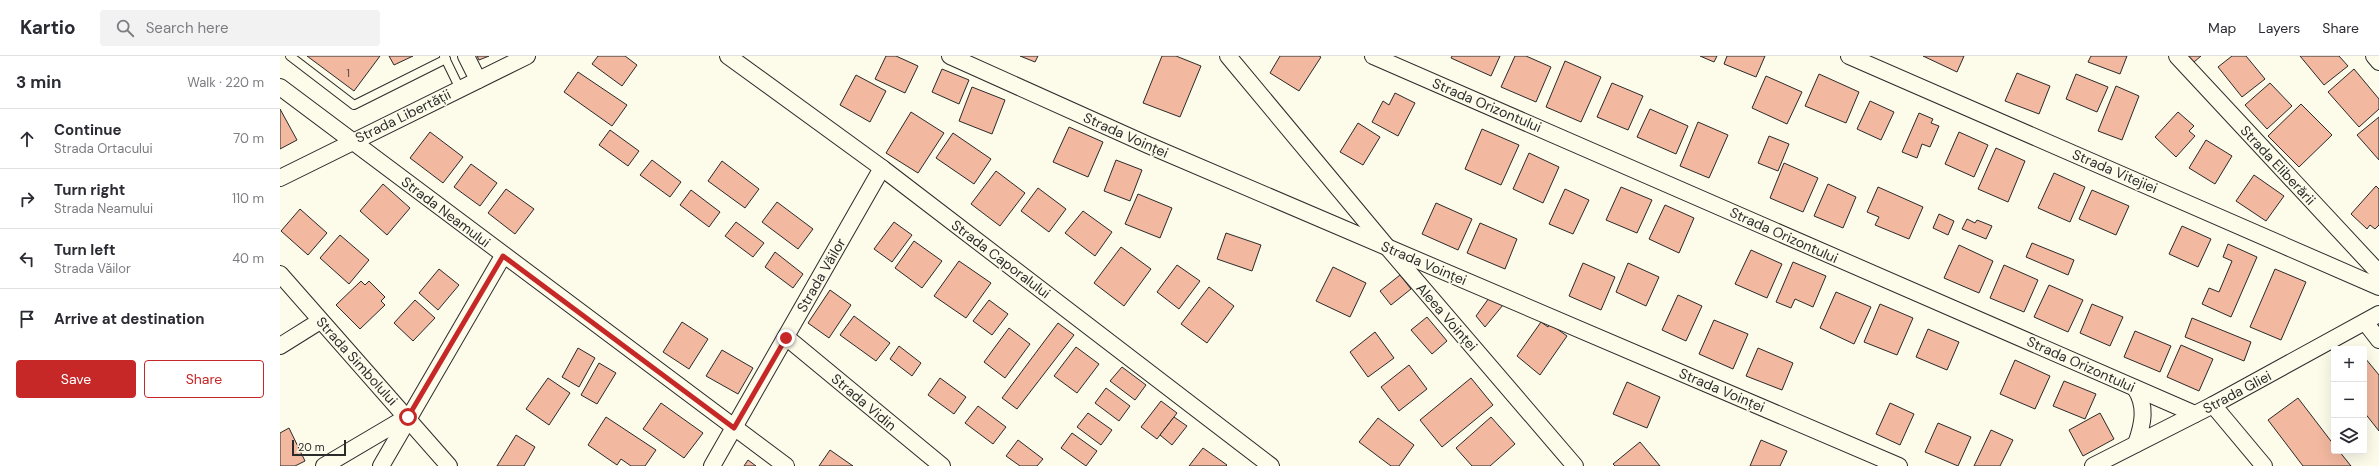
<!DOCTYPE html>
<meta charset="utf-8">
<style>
:root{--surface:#fff;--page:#f2f2f3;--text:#2b2b33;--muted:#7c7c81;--line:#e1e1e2;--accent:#c62828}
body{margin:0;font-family:"DM Sans",sans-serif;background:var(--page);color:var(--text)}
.controls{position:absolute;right:12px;bottom:12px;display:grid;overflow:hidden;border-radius:4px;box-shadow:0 4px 16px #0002}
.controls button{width:36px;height:36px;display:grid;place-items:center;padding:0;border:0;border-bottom:1px solid var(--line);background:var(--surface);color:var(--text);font:20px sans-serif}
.scale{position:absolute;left:12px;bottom:10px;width:54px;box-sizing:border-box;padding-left:4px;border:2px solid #2b2b2b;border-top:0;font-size:11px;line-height:14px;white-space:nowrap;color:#2b2b2b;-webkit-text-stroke:3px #fdfbea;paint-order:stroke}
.stop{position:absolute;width:12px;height:12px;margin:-9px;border:3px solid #c62828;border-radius:50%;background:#fff}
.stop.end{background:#c62828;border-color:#fff;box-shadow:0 1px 4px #0008}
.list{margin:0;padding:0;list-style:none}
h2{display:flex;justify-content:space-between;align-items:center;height:52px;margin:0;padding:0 16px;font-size:17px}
h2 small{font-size:13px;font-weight:400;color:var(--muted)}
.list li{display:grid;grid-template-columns:26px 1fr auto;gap:12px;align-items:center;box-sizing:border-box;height:60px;padding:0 16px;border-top:1px solid var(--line)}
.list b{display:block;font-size:15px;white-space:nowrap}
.list p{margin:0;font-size:13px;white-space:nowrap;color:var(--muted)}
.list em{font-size:13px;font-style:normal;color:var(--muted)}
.actions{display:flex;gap:8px;padding:12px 16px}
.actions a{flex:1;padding:9px 0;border:1px solid var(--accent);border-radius:4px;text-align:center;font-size:14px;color:var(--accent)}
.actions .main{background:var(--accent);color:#fff}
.icon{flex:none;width:22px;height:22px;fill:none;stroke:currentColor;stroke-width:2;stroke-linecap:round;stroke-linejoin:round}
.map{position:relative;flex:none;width:2099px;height:410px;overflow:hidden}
header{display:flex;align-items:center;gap:24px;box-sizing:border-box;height:56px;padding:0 20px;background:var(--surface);border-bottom:1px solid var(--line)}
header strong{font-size:19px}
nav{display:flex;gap:22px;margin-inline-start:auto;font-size:14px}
.search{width:280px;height:36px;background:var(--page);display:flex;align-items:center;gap:10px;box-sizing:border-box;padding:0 14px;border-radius:4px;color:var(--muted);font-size:15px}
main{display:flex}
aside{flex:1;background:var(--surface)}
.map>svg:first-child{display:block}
</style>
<header>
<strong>Kartio</strong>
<div class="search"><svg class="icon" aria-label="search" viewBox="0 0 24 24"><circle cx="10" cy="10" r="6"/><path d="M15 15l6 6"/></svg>Search here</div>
<nav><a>Map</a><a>Layers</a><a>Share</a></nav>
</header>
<main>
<aside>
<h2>3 min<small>Walk · 220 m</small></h2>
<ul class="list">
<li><svg class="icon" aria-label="ahead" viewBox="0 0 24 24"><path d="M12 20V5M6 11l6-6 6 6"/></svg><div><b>Continue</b><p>Strada Ortacului</p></div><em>70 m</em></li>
<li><svg class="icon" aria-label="right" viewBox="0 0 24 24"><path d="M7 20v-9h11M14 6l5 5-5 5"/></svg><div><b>Turn right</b><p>Strada Neamului</p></div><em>110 m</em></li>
<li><svg class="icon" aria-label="left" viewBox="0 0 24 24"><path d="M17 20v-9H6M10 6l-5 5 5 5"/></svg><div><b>Turn left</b><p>Strada Văilor</p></div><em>40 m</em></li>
<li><svg class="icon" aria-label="arrive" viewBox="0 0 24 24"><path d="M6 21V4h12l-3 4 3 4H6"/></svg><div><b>Arrive at destination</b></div></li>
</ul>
<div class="actions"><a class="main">Save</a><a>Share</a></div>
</aside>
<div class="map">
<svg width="2099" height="410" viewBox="0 0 2099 410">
<rect width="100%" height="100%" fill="#fdfbea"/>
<g fill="#f2b8a0" stroke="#2b2b2b">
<path d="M 27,0 L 100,0 L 74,35 Z"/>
<path d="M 109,0 L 133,0 L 114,9 Z"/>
<path d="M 197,0 L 209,0 L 199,4 Z"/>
<path d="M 318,0 L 345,0 L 357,9 L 342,30 L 312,8 Z"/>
<path d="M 606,0 L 616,0 L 638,10 L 625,37 L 595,23 Z"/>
<path d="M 740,0 L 758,0 L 755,6 Z"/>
<path d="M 882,0 L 896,0 L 921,10 L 900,61 L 863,47 Z"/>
<path d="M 1000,0 L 1039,0 L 1041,1 L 1019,35 L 990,17 Z"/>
<path d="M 1172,0 L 1220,0 L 1211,20 L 1171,2 Z"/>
<path d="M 1235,0 L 1246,0 L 1271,11 L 1256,46 L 1221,31 Z"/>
<path d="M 1420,0 L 1437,0 L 1434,6 Z"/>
<path d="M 1447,0 L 1485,0 L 1476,21 L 1444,8 Z"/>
<path d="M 1643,0 L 1684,0 L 1677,16 Z"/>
<path d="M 1811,0 L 1847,0 L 1840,18 L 1808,6 Z"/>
<path d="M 1908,0 L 1921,0 L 1914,6 Z"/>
<path d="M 1952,0 L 1966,0 L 1985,23 L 1962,41 L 1938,11 Z"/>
<path d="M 2020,0 L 2059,0 L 2068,10 L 2044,29 Z"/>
<path d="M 1285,5 L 1321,21 L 1301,66 L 1266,51 Z"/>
<path d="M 662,13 L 689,24 L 679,48 L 652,36 Z"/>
<path d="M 2074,13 L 2099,43 L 2099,53 L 2079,71 L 2048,36 Z"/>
<path d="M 298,16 L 347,49 L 332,70 L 284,36 Z"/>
<path d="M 1737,17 L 1770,30 L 1759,58 L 1725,45 Z"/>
<path d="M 1539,18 L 1579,36 L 1566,67 L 1525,50 Z"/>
<path d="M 1796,18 L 1828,31 L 1817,56 L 1786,43 Z"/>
<path d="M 576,19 L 606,35 L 590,66 L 560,49 Z"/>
<path d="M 1486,20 L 1522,36 L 1507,68 L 1472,52 Z"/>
<path d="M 1332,27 L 1363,40 L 1348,74 L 1317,61 Z"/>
<path d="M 1990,27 L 2012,50 L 1987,73 L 1965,49 Z"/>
<path d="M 1836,30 L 1859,40 L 1842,84 L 1818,75 Z"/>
<path d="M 692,31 L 725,44 L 712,78 L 679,65 Z"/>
<path d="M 1115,37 L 1135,47 L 1118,80 L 1092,66 L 1103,45 L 1109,49 Z"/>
<path d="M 1590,45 L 1614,56 L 1601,84 L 1577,73 Z"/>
<path d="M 2021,48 L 2052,79 L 2019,111 L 1988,80 Z"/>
<path d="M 0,53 L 17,84 L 0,93 Z"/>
<path d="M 1370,53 L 1408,70 L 1396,98 L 1357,81 Z"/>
<path d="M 631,56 L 664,77 L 638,117 L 606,97 Z"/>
<path d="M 1898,56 L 1914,70 L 1909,75 L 1915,80 L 1896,101 L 1875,81 Z"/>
<path d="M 1639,57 L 1653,63 L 1651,67 L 1659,70 L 1650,91 L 1642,88 L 1637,102 L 1622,96 Z"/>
<path d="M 2099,61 L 2099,104 L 2077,79 Z"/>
<path d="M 1418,66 L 1448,79 L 1429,122 L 1400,110 Z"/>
<path d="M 1078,67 L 1100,81 L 1083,109 L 1060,96 Z"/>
<path d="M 789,71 L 823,86 L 808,121 L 773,106 Z"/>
<path d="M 1202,73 L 1239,89 L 1221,129 L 1185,113 Z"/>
<path d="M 330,74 L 359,95 L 348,110 L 319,89 Z"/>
<path d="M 150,76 L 183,101 L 163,127 L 130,102 Z"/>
<path d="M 1679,76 L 1708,89 L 1694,121 L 1665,108 Z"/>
<path d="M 673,77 L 711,103 L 694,128 L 656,102 Z"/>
<path d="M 1489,80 L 1509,88 L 1498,115 L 1478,107 Z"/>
<path d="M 1926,84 L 1952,100 L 1935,128 L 1909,112 Z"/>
<path d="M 1716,92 L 1745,105 L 1728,146 L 1698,133 Z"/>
<path d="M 1249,97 L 1279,111 L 1263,147 L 1233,133 Z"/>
<path d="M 372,104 L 401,126 L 390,141 L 360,119 Z"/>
<path d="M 836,104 L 862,114 L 850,145 L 824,135 Z"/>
<path d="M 442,105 L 479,133 L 465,152 L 428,125 Z"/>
<path d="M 1504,107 L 1538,122 L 1523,156 L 1490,142 Z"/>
<path d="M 191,108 L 217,127 L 200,150 L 174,131 Z"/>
<path d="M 716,115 L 745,137 L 720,170 L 691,148 Z"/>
<path d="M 1774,117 L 1805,131 L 1790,166 L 1758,152 Z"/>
<path d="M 1974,119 L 2004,140 L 1986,165 L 1956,145 Z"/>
<path d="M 103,128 L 130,152 L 107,179 L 80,155 Z"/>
<path d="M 1548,128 L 1576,141 L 1563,172 L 1534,160 Z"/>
<path d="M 2096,130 L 2099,133 L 2099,169 L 2095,173 L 2090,169 L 2087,173 L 2071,158 Z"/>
<path d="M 1341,131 L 1372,144 L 1357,177 L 1326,164 Z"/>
<path d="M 1598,131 L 1643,151 L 1629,183 L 1595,169 L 1599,161 L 1587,156 Z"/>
<path d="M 758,132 L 786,153 L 769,176 L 741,155 Z"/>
<path d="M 226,133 L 254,153 L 235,178 L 208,157 Z"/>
<path d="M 1285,133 L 1309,144 L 1293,178 L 1269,168 Z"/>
<path d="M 411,134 L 440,156 L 429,171 L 400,149 Z"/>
<path d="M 1812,134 L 1849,150 L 1836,179 L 1799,163 Z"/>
<path d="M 858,138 L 892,152 L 880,182 L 845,168 Z"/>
<path d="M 497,146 L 533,173 L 518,193 L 482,166 Z"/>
<path d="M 1156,147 L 1192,163 L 1178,194 L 1142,178 Z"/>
<path d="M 1385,149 L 1414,162 L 1399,197 L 1369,183 Z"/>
<path d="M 20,153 L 47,177 L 28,199 L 1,175 Z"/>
<path d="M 803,155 L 832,176 L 815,200 L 785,177 Z"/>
<path d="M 1659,158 L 1674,165 L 1668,179 L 1653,172 Z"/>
<path d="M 1687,163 L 1695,167 L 1697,164 L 1712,170 L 1706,183 L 1682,173 Z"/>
<path d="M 456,166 L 484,187 L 473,201 L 445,180 Z"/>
<path d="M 614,166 L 632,179 L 612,206 L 594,193 Z"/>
<path d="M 1200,167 L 1237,183 L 1225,213 L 1187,197 Z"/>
<path d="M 1902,170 L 1931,183 L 1918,211 L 1889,198 Z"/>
<path d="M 946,177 L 981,189 L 972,215 L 937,203 Z"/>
<path d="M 60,179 L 89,204 L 69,228 L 40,202 Z"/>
<path d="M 634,185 L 662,205 L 642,232 L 615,212 Z"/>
<path d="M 1752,187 L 1794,204 L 1788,219 L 1746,201 Z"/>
<path d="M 1948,188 L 1977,201 L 1951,261 L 1922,248 L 1929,232 L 1939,236 L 1952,205 L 1943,201 Z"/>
<path d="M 1679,189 L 1713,205 L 1699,237 L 1664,222 Z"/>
<path d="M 841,191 L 871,213 L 844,250 L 814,227 Z"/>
<path d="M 1471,194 L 1502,208 L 1487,242 L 1455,228 Z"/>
<path d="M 495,196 L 523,218 L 513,232 L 485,211 Z"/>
<path d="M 679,205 L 711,227 L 686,262 L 654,240 Z"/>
<path d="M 1513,206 L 1546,220 L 1533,251 L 1515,243 L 1511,252 L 1496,246 Z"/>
<path d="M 1303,207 L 1335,221 L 1321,254 L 1289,240 Z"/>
<path d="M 1348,207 L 1379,221 L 1366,250 L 1336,236 Z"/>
<path d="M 897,209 L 920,225 L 899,253 L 877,236 Z"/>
<path d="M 1724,209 L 1758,224 L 1744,256 L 1710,242 Z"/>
<path d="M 1053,211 L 1086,227 L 1070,261 L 1036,245 Z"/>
<path d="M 159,213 L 179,229 L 158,254 L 139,237 Z"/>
<path d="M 1995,213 L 2026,226 L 2001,284 L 1970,271 Z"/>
<path d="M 1120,219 L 1131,233 L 1111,249 L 1100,235 Z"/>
<path d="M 81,225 L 85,229 L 89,225 L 105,241 L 101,245 L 105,249 L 80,273 L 56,249 Z"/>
<path d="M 1769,229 L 1803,244 L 1788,276 L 1754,261 Z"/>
<path d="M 929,231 L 954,250 L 927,287 L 901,268 Z"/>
<path d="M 550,234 L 571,249 L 549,282 L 528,267 Z"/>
<path d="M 1556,236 L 1591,251 L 1574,288 L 1540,272 Z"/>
<path d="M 1398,239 L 1422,250 L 1406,285 L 1382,274 Z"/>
<path d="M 1209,242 L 1223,249 L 1205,271 L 1196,260 Z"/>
<path d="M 135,244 L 155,262 L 133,285 L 114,267 Z"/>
<path d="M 709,244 L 728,258 L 712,279 L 693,265 Z"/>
<path d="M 1600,248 L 1633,262 L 1617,299 L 1584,286 Z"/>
<path d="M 1812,248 L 1843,261 L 1830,290 L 1800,277 Z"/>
<path d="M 574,260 L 610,287 L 596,305 L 560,279 Z"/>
<path d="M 1147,261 L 1167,285 L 1152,298 L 1131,274 Z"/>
<path d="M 1912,262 L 1971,286 L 1964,305 L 1905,281 Z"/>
<path d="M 1434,264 L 1468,278 L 1453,313 L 1419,298 Z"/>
<path d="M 402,266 L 428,283 L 409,313 L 383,296 Z"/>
<path d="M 1261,266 L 1268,271 L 1270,268 L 1287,280 L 1260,319 L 1237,300 Z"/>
<path d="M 778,267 L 794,279 L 737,353 L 722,342 Z"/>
<path d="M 729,272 L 750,288 L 725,322 L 704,306 Z"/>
<path d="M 1648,273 L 1679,286 L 1667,314 L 1636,301 Z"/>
<path d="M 1855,275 L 1891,290 L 1880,316 L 1844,301 Z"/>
<path d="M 1095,276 L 1114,302 L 1088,321 L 1070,296 Z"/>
<path d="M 1901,289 L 1933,303 L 1919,335 L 1887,321 Z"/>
<path d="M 619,290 L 641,307 L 632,320 L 610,303 Z"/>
<path d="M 796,291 L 819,308 L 797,337 L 774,320 Z"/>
<path d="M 298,292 L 315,302 L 299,331 L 282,321 Z"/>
<path d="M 1478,292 L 1513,307 L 1502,334 L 1466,320 Z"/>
<path d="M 442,294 L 473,312 L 458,338 L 426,320 Z"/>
<path d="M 2085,302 L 2099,319 L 2099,375 L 2084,356 Z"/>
<path d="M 1735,304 L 1770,320 L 1755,353 L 1720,338 Z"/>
<path d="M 319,307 L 336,317 L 317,348 L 301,339 Z"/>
<path d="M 1129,309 L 1147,333 L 1119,355 L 1101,331 Z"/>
<path d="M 842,311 L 866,329 L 855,344 L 830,325 Z"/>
<path d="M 268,322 L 290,337 L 269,369 L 246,353 Z"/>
<path d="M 660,322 L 686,341 L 674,358 L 648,339 Z"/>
<path d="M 1191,322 L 1213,349 L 1162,391 L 1140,364 Z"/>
<path d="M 1784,325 L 1816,338 L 1805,363 L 1773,350 Z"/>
<path d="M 1347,326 L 1380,341 L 1367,372 L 1333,358 Z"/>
<path d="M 826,332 L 850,350 L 839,365 L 815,347 Z"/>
<path d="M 2018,342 L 2054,389 L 2054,395 L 2059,395 L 2071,410 L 2023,410 L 1988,364 Z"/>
<path d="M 881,345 L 897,357 L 877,383 L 861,371 Z"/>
<path d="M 381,347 L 423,377 L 404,402 L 363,373 Z"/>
<path d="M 1610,347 L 1634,358 L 1620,389 L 1596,378 Z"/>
<path d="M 698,350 L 726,371 L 713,388 L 685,367 Z"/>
<path d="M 808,357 L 832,374 L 821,389 L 797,371 Z"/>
<path d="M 1820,357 L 1834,383 L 1803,400 L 1789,374 Z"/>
<path d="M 326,361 L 376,394 L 365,410 L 351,410 L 341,403 L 337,409 L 308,389 Z"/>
<path d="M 894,361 L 907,370 L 892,389 L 880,379 Z"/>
<path d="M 1211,361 L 1235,388 L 1210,410 L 1192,410 L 1176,392 Z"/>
<path d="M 1098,362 L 1134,389 L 1119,410 L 1111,410 L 1079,386 Z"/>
<path d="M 1658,367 L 1691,381 L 1678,410 L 1645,396 Z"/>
<path d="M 9,372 L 25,405 L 15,410 L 0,410 L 0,377 Z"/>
<path d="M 1711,374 L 1733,384 L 1720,410 L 1694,410 Z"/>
<path d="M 792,377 L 817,395 L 806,410 L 781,392 Z"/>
<path d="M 236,379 L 255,391 L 244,410 L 217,410 Z"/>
<path d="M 738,384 L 763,403 L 757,410 L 740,410 L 726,400 Z"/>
<path d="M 1481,384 L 1507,395 L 1500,410 L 1470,410 Z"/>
<path d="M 1360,386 L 1380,410 L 1335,410 L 1333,408 Z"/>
<path d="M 923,392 L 947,409 L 946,410 L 909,410 Z"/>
<path d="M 550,394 L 573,410 L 539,410 Z"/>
<path d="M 468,404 L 476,410 L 464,410 Z"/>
</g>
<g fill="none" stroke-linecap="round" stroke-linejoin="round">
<g stroke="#2b2b2b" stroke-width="10">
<g id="service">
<path d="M 10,0 L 74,49 L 166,3"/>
<path d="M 164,0 L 180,33"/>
</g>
</g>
<g stroke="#2b2b2b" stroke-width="18">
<g id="minor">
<path d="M 186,0 L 198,24"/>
<path d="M 448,0 L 602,112 L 991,410"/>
<path d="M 670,0 L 868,89 L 1619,410"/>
<path d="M 948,0 L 1108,192 L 1295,410"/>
<path d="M 1093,0 L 1915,358"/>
<path d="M 1569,0 L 2099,231"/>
<path d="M 1897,0 L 2099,217"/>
<path d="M 2094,0 L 2099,6"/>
<path d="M 0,31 L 506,410"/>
<path d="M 0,122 L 247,0"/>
<path d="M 0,218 L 169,410"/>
<path d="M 2085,266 L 2099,284"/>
<path d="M 506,281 L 662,410"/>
<path d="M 0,290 L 40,265"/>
<path d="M 1855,332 C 1867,350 1863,368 1856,388"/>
<path d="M 1933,349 L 1984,410"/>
<path d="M 44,410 L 127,361"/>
<path d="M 101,410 L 223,200"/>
<path d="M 432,410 L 602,112"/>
<path d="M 1813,410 L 1933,349 L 2099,258"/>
</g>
</g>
<use href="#service" stroke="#fdfbea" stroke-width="8"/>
<use href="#minor" stroke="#fdfbea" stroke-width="16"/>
</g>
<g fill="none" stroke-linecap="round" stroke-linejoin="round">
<path stroke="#c62828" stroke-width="5" d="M 128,361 L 223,200 L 454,372 L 506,282"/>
</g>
<g text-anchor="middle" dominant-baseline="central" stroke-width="3" stroke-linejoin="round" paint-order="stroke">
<g font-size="12" fill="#5d4e48">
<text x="68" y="17">1</text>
</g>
<g font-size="14" fill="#2b2b2b" stroke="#fdfbea">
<text transform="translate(1207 49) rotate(23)">Strada Orizontului</text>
<text transform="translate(123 60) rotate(-26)">Strada Libertății</text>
<text transform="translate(846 79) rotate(24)">Strada Voinței</text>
<text transform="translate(1998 109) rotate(47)">Strada Eliberării</text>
<text transform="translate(1835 115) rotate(23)">Strada Vitejiei</text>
<text transform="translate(166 156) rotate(37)">Strada Neamului</text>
<text transform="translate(1504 179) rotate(24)">Strada Orizontului</text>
<text transform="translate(721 203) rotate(37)">Strada Caporalului</text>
<text transform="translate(1144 207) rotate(23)">Strada Voinței</text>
<text transform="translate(541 219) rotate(-60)">Strada Văilor</text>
<text transform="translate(1167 261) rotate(49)">Aleea Voinței</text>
<text transform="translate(77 305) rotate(48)">Strada Simbolului</text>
<text transform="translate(1801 308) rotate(24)">Strada Orizontului</text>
<text transform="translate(1442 334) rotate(23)">Strada Voinței</text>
<text transform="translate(1957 336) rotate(-28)">Strada Gliei</text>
<text transform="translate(584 346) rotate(40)">Strada Vidin</text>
</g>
</g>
</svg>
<div class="controls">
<button>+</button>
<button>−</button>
<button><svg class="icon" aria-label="layers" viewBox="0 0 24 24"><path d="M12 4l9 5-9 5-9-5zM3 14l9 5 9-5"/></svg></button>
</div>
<div class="scale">20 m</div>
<div class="stop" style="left:128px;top:361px"></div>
<div class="stop end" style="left:506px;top:282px"></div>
</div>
</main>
